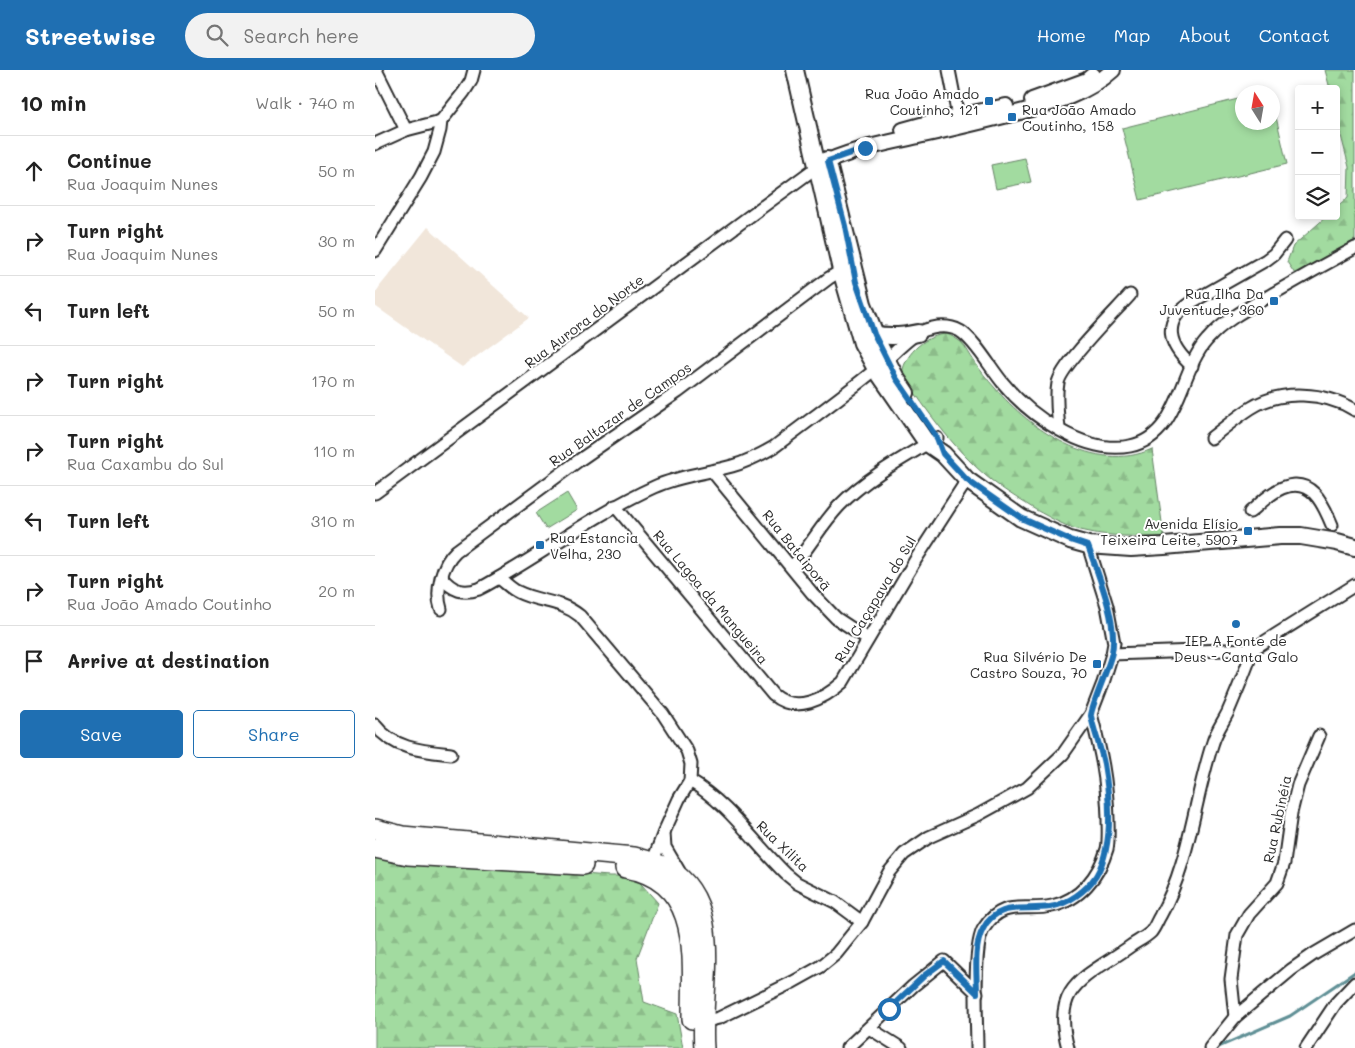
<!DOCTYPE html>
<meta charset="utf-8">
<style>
:root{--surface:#fff;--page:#f2f2f2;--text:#222;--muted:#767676;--line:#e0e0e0;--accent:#1f6fb2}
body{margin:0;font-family:Mali,sans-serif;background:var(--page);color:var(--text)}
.controls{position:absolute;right:15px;top:15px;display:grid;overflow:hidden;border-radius:5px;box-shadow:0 2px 8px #0003}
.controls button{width:45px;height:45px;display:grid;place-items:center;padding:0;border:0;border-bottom:1px solid var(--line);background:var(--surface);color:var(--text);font:25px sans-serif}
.compass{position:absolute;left:860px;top:15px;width:45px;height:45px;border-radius:50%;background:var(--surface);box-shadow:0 2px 8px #0003;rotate:349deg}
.stop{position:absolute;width:15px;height:15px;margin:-11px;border:4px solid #1f6fb2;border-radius:50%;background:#fff}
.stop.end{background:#1f6fb2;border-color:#fff;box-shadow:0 1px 5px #0008}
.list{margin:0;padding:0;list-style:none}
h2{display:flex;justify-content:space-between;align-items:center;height:65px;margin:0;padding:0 20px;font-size:21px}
h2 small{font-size:16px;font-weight:400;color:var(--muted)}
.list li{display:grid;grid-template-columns:32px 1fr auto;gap:15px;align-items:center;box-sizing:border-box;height:70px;padding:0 20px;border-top:1px solid var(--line)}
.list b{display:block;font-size:19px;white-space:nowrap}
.list p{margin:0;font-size:16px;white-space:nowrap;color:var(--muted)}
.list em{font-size:16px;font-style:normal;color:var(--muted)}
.actions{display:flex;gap:10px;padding:15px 20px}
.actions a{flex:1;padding:11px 0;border:1px solid var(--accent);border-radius:5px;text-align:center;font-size:18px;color:var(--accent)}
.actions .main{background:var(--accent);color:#fff}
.icon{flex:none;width:28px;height:28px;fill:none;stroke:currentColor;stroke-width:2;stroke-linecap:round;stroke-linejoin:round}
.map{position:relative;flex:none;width:980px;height:978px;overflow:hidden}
header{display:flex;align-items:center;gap:30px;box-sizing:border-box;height:70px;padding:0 25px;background:var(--accent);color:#fff}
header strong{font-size:24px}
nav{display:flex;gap:28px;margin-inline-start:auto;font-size:18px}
.search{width:350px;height:45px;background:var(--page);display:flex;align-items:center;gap:12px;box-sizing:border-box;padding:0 18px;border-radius:28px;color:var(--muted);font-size:19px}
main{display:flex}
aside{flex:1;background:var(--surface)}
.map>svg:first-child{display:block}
</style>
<header>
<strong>Streetwise</strong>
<div class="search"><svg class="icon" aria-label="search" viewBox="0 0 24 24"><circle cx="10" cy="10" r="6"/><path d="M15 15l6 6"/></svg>Search here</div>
<nav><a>Home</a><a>Map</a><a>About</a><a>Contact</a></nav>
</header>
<main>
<aside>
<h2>10 min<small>Walk · 740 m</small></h2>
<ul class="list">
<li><svg class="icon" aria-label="ahead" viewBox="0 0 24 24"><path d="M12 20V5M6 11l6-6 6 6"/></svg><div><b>Continue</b><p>Rua Joaquim Nunes</p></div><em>50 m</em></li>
<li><svg class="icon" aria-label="right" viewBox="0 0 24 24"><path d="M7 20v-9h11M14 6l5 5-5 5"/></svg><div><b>Turn right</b><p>Rua Joaquim Nunes</p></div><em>30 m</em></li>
<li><svg class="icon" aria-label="left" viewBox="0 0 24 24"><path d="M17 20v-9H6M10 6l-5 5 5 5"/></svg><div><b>Turn left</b></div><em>50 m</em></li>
<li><svg class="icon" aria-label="right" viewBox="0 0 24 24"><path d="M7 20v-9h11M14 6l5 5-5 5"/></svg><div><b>Turn right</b></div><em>170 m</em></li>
<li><svg class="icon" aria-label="right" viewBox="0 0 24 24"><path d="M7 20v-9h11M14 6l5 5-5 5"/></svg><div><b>Turn right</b><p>Rua Caxambu do Sul</p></div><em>110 m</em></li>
<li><svg class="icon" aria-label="left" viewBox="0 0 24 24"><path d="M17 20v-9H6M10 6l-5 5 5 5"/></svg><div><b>Turn left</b></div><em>310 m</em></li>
<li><svg class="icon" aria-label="right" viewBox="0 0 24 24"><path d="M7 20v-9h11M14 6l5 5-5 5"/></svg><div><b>Turn right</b><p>Rua João Amado Coutinho</p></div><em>20 m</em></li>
<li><svg class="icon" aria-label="arrive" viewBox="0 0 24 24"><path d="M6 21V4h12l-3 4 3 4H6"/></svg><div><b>Arrive at destination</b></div></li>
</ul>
<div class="actions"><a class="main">Save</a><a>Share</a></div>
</aside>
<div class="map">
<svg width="980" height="978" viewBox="0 0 980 978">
<defs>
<pattern id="forest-firs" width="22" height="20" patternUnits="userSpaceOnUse" patternTransform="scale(1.25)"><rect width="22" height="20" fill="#a2dba0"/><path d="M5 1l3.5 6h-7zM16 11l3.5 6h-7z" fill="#8cbc8a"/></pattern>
</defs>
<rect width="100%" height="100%" fill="#fff"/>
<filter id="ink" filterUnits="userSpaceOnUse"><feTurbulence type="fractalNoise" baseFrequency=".02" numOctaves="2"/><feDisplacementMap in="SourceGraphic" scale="10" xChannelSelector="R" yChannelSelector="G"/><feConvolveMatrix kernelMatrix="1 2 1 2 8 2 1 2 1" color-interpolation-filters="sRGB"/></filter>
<g filter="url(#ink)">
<path fill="#f1e6da" d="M 53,157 L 154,248 L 87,297 L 0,236 L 0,224 L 5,216 Z"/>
<g fill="#a2dba0" stroke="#668366">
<path d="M 867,28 L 868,52 L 898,52 L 898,34 L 912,94 L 765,130 L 747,58 Z"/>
<path d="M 650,88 L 656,112 L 621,119 L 616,95 Z"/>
<path d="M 192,423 L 202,440 L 171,459 L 161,443 Z"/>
</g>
<g fill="url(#forest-firs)" stroke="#668366">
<path d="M 950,0 L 980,0 L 980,170 L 920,204 L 912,192 L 918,176 L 952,146 L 961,146 L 961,138 L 973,128 L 974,97 L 961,46 L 961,19 L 955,19 Z"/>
<path d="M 572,264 C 577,266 582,269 586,272 C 591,277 595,285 599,291 C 605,300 612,309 620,318 C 655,359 720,405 777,379 L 789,467 C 763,466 735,467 710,461 C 692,458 676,448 661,440 C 647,431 633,423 620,413 C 584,386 551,341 527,303 C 531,282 551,265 572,264 Z"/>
<path d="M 0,788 L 234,806 L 259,806 L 283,833 L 262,888 L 269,932 L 302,944 L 308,978 L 0,978 Z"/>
</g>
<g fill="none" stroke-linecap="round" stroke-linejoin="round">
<path stroke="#609096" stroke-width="3" d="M 841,978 L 915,946 L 980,902"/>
<g stroke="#2b2b2b" stroke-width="15">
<g id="minor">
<path d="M 1,0 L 31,60"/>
<path d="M 574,0 L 583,46"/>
<path d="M 0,74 L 31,60 L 66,51"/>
<path d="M 0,181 L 46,107 L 59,82 L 65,60 L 66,51 L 89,22 L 96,11 L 99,0"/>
<path d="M 817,296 C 794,276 786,252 815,233 L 891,190 L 899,184 L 910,170"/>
<path d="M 684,359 C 683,345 680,328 683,313 C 686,295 740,242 755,225"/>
<path d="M 836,368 C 849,358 862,347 876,338 C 906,319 950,322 980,340"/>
<path d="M 337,401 L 437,523 L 461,548 L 493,569"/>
<path d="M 0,423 L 383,140 L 435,102 L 440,101 L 448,95"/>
<path d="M 240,436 L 398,625 C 421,644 449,629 468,612 L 541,489 L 592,410"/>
<path d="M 875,442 C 885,434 895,423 907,418 C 936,406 948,433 957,455"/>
<path d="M 417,497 C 434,478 446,455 464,436 C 491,408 528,388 562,368"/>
<path d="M 67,508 C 78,521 88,524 104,519 C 164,487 217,445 279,417 C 303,406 331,403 357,396 C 372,392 385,385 399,377 C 433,351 468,326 501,299 C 513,290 532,268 545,262 C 557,257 572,254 585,261 C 600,270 616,299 628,313 C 655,346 710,385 755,376 C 805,366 804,301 832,270 C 850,249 877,236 901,222 C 927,207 954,192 980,178"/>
<path d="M 124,508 C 131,513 136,519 143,522 C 165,533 184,529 205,546 L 288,644 L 312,681 L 316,694 L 315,711 L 304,729 L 289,762 L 276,796"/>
<path d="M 66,539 C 60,521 67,494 81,481 L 203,391 L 303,322 L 454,208 L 471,198"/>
<path d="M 737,584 L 878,579 L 980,515"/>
<path d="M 0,655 C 18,679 48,681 76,684"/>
<path d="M 315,711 C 354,734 379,773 411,804 L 422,813 L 460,832 L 487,852"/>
<path d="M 289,763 L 290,777 L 304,801"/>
<path d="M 860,947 L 856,909 L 862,865 L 874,844 L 902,813 L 909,793 L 916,743 L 923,715 L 944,666"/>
<path d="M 323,953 L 344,948 L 418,912 L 445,897 L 461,884 L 487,852 L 514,802 L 529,784 L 554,767 L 603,745 L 652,718 L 688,684 L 716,644 L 728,613 L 737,584 L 739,573 L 732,536 L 713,475"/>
<path d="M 494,958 L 526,978"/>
<path d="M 472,978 L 538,916 L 569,891 L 602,923"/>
<path d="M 602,978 C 602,954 597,875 609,858 C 628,828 649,842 677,836 C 705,830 724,806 732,779 C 734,770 733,758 733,749 C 732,709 726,682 716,644"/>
<path d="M 693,978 C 675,914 713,907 757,875 C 763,871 771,867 776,862 C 780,857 782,851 785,846 C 815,793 819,729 838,672 C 841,662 848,652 853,642 C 862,621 871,600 878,579"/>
<path d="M 835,978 L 860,947 L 916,900 L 939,884 L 980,860"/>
<path d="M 931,978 L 961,933 L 980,913"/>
</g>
</g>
<g stroke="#2b2b2b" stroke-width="18">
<g id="tertiary">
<path d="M 657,30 L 712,10 L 718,5"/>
<path d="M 528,60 L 564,50 L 631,36"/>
<path d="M 453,91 C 483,78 516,72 548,65 C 581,58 613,50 645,42 C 679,33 712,24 738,0"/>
</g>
</g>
<g stroke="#2b2b2b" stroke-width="20">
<g id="secondary">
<path d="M 420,0 L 466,200 L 487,273 L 501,299 L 552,373 L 568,384 L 592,410 L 646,448 L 695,470 L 713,475 L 756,478 L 789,476 L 905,466 L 926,466 L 962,472 L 980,477"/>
<path d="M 452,90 L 488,234 L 505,277 L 521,308 L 531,323"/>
<path d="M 499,264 C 514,268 529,266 543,263"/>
</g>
</g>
<g stroke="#2b2b2b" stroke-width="22">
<g id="primary">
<path d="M 0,759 L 27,766 L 259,787 C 271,790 282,793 292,798 C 353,834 324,921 329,978"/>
<path d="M 0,778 L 33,785 L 208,795"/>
<path d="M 250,798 C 328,811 317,889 317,949"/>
</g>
</g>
<use href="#minor" stroke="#fff" stroke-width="11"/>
<use href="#tertiary" stroke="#fff" stroke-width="14"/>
<use href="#secondary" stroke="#fff" stroke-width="16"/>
<use href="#primary" stroke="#fff" stroke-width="19"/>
</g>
</g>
<g fill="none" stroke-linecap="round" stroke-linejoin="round" filter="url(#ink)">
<path stroke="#1f6fb2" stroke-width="6" d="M 490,78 L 453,91 L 470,156 L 481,212 L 499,264 L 521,308 L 562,368 L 568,384 L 592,410 L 646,448 L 695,470 L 713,476 C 723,504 743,552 737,582 C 735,595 715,639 716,646 C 719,662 726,678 729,694 C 735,728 739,775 721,806 C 711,821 693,834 675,837 C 649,841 622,831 608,859 C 598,877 602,904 602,923 L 569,891 L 550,905 L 514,939"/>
</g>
<g fill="#1f6fb2" stroke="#fff" stroke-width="2">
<rect x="609" y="26" width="10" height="10" rx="2.5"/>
<rect x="632" y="42" width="10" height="10" rx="2.5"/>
<rect x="894" y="226" width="10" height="10" rx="2.5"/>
<rect x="868" y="456" width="10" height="10" rx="2.5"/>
<rect x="160" y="470" width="10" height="10" rx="2.5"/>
<circle cx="861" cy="554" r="5"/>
<rect x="717" y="589" width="10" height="10" rx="2.5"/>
</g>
<g text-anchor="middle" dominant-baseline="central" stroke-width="4" stroke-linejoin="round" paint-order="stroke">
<g font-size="14" fill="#2b2b2b" stroke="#fff" text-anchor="end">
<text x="604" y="23">Rua João Amado<tspan x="604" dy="16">Coutinho, 121</tspan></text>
<text x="647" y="39" text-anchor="start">Rua João Amado<tspan x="647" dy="16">Coutinho, 158</tspan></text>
<text x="889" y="223">Rua Ilha Da<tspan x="889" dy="16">Juventude, 360</tspan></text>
<text x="863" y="453">Avenida Elísio<tspan x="863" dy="16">Teixeira Leite, 5907</tspan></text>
<text x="175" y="467" text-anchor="start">Rua Estancia<tspan x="175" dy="16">Velha, 230</tspan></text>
<text x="861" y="570" text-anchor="middle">IEP A Fonte de<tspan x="861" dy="16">Deus - Canta Galo</tspan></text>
<text x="712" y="586">Rua Silvério De<tspan x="712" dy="16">Castro Souza, 70</tspan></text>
</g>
<g font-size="14" fill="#2b2b2b" stroke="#fff">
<text transform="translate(209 251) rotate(-37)">Rua Aurora do Norte</text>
<text transform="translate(245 344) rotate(-35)">Rua Baltazar de Campos</text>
<text transform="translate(422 480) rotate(51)">Rua Bataiporã</text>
<text transform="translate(336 527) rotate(50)">Rua Lagoa da Mangueira</text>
<text transform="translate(500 529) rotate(-59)">Rua Caçapava do Sul</text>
<text transform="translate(902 749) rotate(-78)">Rua Rubinéia</text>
<text transform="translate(408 776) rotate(44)">Rua Xilita</text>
</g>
</g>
</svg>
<div class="controls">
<button>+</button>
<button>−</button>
<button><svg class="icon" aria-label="layers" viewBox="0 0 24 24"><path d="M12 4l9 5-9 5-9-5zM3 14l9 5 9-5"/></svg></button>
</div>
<svg class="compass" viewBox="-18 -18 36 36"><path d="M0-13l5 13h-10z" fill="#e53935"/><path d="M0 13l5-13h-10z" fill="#767676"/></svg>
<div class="stop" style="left:514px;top:939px"></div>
<div class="stop end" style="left:490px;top:78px"></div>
</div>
</main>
